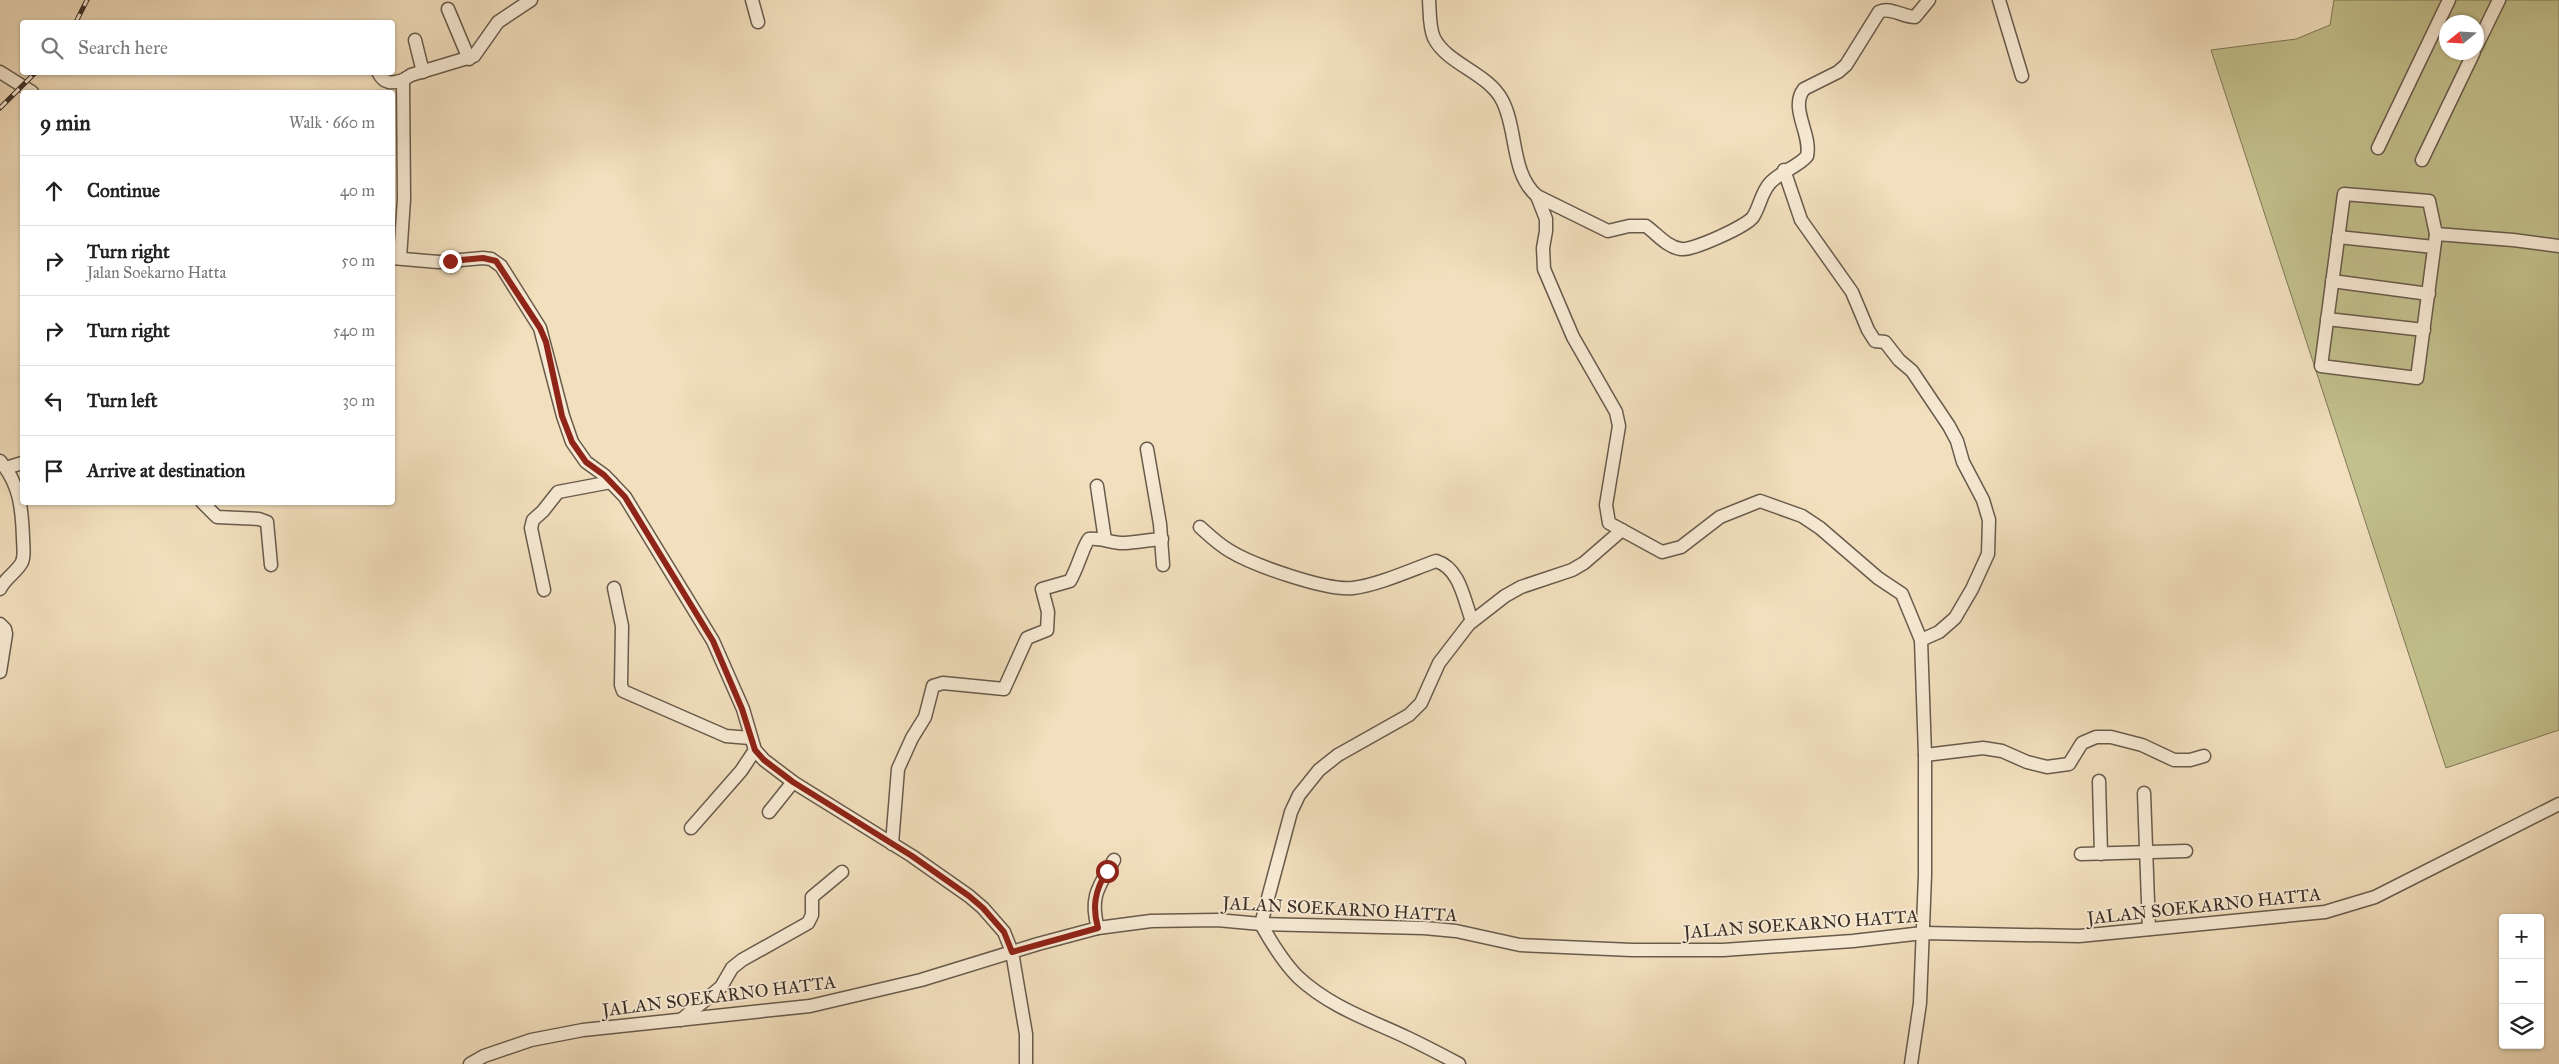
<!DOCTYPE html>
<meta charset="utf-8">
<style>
:root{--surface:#fff;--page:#f6f6f6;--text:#222;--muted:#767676;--line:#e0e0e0}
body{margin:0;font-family:"IM FELL Great Primer",serif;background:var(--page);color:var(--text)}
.controls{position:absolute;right:15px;bottom:15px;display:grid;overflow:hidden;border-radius:5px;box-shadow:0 1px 4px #0004}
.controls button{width:45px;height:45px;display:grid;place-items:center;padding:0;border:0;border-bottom:1px solid var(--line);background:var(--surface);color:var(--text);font:25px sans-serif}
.compass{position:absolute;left:2439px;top:15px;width:45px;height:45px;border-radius:50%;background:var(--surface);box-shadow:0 1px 4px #0004;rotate:252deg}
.stop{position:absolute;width:15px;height:15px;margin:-11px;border:4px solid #8f2418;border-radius:50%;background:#fff}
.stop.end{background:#8f2418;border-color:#fff;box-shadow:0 1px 5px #0008}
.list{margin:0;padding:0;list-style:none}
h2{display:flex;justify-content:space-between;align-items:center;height:65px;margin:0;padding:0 20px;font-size:21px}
h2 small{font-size:16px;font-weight:400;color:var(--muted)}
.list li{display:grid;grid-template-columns:32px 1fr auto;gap:15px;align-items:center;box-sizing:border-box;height:70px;padding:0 20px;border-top:1px solid var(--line)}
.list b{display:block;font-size:19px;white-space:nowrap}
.list p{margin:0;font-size:16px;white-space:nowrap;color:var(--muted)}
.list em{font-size:16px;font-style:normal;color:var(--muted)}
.icon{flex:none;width:28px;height:28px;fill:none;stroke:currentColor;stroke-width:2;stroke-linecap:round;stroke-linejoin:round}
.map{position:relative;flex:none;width:2559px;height:1064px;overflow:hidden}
.search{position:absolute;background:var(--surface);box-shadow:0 1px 4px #0004;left:20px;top:20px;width:375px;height:55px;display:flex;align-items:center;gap:12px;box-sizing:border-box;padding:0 18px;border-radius:5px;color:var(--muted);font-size:19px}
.panel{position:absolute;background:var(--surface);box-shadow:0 1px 4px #0004;left:20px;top:90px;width:375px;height:415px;border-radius:5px}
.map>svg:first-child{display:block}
</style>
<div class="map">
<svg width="2559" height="1064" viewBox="0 0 2559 1064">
<rect width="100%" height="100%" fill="#f2dfbd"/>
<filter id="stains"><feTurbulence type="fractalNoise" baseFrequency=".004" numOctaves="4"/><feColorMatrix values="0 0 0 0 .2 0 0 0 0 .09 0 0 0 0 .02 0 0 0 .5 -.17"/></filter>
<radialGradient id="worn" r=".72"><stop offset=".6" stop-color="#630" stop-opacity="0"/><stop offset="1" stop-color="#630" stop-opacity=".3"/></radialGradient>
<path fill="#c2c08c" stroke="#7e785a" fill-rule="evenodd" d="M 2334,0 L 2559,0 L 2559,730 L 2446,768 L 2211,50 L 2296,39 L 2330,25 ZM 2446,22 L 2476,22 L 2476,52 L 2446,52 Z"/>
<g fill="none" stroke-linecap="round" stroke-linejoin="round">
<g stroke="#685b4c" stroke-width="15">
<g id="minor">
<path d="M 752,0 L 758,22"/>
<path d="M 1429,0 C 1430,12 1429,27 1434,38 C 1447,64 1488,73 1502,100 C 1518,130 1510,172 1537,196"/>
<path d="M 1999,0 L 2022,76"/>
<path d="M 448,9 L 469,59"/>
<path d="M 415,40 L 423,72"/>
<path d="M 2476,47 L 2499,0"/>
<path d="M 0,72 L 32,92"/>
<path d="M 378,72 C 384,84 392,84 403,80"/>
<path d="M 2378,148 L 2449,0"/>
<path d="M 2422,160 L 2474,52"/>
<path d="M 1784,170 L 1801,220 L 1852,292 L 1868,330 L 1875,341 L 1885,342 L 1899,360 L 1912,371 L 1949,426 L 1957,441 L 1963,462 L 1983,500 L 1989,520 L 1988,554 L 1972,589 L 1955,618 L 1939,632 L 1921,640"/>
<path d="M 2344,194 L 2429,201 L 2436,234 L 2417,378 L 2321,366 Z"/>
<path d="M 2436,234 L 2513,240 L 2559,246"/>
<path d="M 2338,237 L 2434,247"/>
<path d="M 392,258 L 438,262 L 483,258 L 491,259 L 501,266 L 540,328 L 563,416 L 572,442 L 586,462 L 604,475 L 625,497 L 713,641 L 743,709 L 755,750 L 764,760 L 793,782 L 912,856 L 969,896 L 983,908 L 1004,932 L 1012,952 L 1026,1034 L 1026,1064"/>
<path d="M 400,258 L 404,199 L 403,80 L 411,75 L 474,56 L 498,22 L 531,0"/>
<path d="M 2332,281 L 2429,294"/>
<path d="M 2327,319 L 2424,330"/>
<path d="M 1147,449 L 1160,524 L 1163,565"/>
<path d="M 0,461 C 20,484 22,509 23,538 C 23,545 25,555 22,562 C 17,572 5,578 0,589"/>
<path d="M 6,468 L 22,463"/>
<path d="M 1097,486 L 1105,540"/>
<path d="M 202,502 L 217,517 L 259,519 L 267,522 L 271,565"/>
<path d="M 1200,527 C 1210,536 1218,544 1230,551 C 1253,565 1326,591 1353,588 C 1378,585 1411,570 1436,561 C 1460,568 1464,600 1472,621"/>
<path d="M 614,588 L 622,626 L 621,685 L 623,691 L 726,736 L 750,738"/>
<path d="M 544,590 L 531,528 L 533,520 L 543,511 L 558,492 L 611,482"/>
<path d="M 0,624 L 5,629 L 6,634 L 0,672"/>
<path d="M 1925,755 L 1983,748 L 2002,751 L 2027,762 L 2047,767 L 2069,764 L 2082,743 L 2096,737 L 2111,737 L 2142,745 L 2174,760 L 2190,760 L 2204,756"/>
<path d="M 2099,781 L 2101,854"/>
<path d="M 2144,793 L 2149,929"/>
<path d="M 769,812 L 793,782"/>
<path d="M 691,828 L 741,771 L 755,750"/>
<path d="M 892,844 L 898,769 L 912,738 L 925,717 L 933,686 L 943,683 L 1004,689 L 1027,638 L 1047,630 L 1048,612 L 1042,589 L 1070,581 C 1077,570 1084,544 1089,539 C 1102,537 1112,544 1125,543 C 1138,542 1149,540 1162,539"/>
<path d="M 2081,854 L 2186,851"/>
<path d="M 1098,928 C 1089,897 1099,886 1114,860"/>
<path d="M 681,1020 L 721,987 L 732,968 L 742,960 L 808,923 L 812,915 L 812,897 L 842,872"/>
<path d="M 470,1064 L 484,1056 L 531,1040 L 583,1030 L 810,1006 L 921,980 L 1038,944 L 1098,928 L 1151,921 L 1217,920 L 1261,924 L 1424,928 L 1456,931 L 1520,945 L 1632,950 L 1723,950 L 1853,941 L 1923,933 L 2079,936 L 2325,912 L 2375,897 L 2559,804"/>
<path d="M 1459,1064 C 1442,1055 1425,1046 1408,1038 C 1370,1020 1330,1007 1298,977 C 1284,963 1271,942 1261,924 L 1291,812 L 1299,795 L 1319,770 L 1338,755 L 1409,715 L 1421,703 L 1439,663 L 1469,624 L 1505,596 L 1521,587 L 1572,570 L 1584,563 L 1622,530"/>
<path d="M 1911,1064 L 1920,1003 L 1925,875 L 1925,755 L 1921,640 L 1902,594 L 1878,578 L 1820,528 L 1802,516 L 1760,501 L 1720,517 L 1681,547 L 1662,552 L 1609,523 L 1606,505 L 1619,426 L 1616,412 L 1573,337 L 1544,269 L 1543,248 L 1546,231 L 1546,219 L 1537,196 L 1608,231 L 1629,226 L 1646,226 C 1657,234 1667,247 1681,249 C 1692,251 1747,226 1753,217 C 1760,206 1761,193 1770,183 C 1781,171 1798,167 1807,156 C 1812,134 1789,108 1804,89 L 1838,72 L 1846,65 L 1879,12 C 1889,6 1903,17 1915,17 L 1929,0"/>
</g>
</g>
<use href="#minor" stroke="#f7ead4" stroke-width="12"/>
<g stroke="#3a2f27" stroke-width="5">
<g id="rail">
<path d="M 76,22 L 87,0"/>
<path d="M 0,108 L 36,72"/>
</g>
</g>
<use href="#rail" stroke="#f7ead4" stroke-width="3" stroke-dasharray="9" stroke-linecap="butt"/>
</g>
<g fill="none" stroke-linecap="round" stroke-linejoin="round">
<path stroke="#8f2418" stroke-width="6" d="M 450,261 L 483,258 L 496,261 L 540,328 L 546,342 L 562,416 L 572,442 L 586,462 L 604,475 L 625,497 L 713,641 L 742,709 L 755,750 L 764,760 L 793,782 L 912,856 L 969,896 L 983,908 L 1004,932 L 1012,952 L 1098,928 C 1092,907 1095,890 1107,871"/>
</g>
<g text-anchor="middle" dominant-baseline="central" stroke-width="4" stroke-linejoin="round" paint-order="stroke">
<g font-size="18" fill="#3a2f27" stroke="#f7ead4">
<text transform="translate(2204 906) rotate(-6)">JALAN SOEKARNO HATTA</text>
<text transform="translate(1340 909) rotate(3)">JALAN SOEKARNO HATTA</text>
<text transform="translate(1801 924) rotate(-4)">JALAN SOEKARNO HATTA</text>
<text transform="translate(719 996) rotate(-7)">JALAN SOEKARNO HATTA</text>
</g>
</g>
<rect width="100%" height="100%" filter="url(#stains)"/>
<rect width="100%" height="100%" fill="url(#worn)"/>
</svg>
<div class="controls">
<button>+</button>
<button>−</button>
<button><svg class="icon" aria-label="layers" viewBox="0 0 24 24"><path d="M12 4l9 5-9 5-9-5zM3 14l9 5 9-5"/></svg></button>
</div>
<svg class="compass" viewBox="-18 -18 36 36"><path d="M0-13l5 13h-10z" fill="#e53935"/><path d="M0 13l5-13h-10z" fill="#767676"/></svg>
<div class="stop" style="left:1107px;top:871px"></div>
<div class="stop end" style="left:450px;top:261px"></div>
<div class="search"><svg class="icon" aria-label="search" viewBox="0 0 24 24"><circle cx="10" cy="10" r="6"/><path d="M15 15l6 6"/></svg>Search here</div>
<section class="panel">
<h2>9 min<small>Walk · 660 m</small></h2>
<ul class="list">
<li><svg class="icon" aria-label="ahead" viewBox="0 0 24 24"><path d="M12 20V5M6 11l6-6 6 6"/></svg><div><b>Continue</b></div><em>40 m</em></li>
<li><svg class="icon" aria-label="right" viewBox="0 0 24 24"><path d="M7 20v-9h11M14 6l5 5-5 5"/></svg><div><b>Turn right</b><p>Jalan Soekarno Hatta</p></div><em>50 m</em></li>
<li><svg class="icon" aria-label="right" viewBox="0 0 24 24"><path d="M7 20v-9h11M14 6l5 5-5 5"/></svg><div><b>Turn right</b></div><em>540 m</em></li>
<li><svg class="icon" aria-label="left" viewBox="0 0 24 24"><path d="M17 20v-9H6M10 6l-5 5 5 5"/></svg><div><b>Turn left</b></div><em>30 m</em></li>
<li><svg class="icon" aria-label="arrive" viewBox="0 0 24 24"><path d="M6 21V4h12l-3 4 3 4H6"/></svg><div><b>Arrive at destination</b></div></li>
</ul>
</section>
</div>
